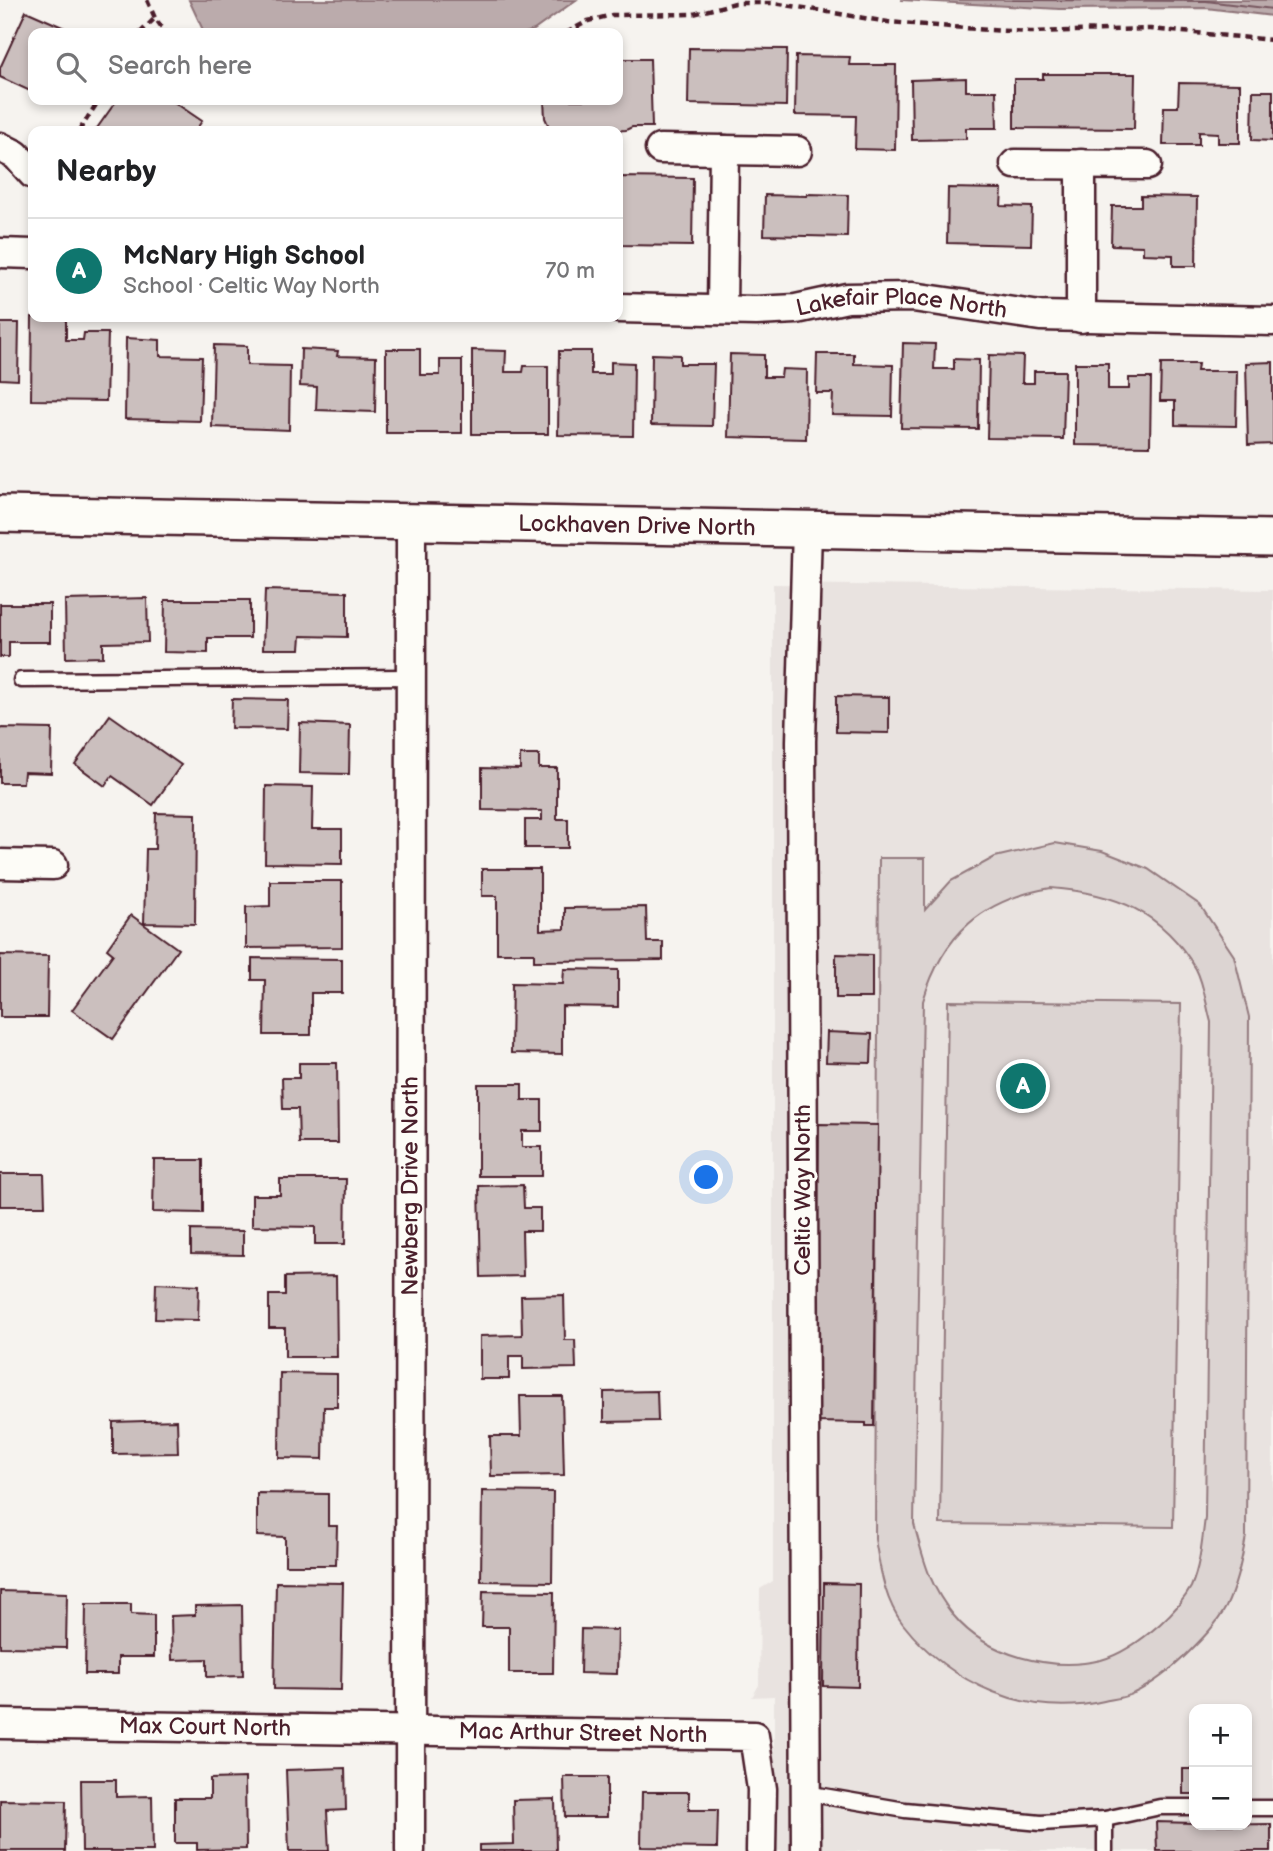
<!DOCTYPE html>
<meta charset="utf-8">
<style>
:root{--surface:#fff;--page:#f2f2f2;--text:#202124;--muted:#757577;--line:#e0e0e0;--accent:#0f766e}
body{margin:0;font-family:"Balsamiq Sans",sans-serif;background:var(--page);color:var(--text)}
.controls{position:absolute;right:21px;bottom:21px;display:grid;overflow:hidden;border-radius:14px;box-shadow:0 4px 10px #0003}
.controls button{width:63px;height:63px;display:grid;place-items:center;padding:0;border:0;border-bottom:2px solid var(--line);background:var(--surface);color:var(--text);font:35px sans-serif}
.you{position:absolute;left:707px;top:1178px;width:24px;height:24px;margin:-18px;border:5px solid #fff;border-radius:50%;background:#1a73e8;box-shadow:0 0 0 10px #1a73e833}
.badge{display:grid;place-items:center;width:46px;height:46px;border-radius:50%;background:var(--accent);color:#fff;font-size:23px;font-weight:700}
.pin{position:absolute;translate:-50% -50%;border:4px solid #fff;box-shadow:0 2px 7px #0006}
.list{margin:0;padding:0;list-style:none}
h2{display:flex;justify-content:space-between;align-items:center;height:91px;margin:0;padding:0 28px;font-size:30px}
h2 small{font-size:23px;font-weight:400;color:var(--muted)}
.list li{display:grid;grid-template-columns:46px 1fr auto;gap:21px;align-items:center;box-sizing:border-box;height:105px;padding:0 28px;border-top:2px solid var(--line)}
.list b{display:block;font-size:26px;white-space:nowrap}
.list p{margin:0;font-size:23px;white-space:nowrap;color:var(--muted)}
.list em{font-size:23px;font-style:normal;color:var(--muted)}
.icon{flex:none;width:38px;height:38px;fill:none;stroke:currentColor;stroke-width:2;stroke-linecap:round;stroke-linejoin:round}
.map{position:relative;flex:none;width:1273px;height:1851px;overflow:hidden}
.search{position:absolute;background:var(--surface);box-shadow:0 4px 10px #0003;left:28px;top:28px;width:595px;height:77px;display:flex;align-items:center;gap:18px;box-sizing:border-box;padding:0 24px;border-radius:14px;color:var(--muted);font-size:26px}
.panel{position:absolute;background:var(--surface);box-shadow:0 4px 10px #0003;left:28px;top:126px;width:595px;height:196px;border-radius:14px}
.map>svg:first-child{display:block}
</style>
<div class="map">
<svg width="1273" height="1851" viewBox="0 0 1273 1851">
<rect width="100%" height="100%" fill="#f6f3ef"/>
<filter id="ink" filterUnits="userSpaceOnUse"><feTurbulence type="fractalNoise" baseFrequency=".0143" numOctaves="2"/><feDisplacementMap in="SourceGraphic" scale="14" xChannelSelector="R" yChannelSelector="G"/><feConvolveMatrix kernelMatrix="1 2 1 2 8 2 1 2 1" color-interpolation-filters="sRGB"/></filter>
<g filter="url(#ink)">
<path fill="#e9e3e0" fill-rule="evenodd" d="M 773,584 L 1273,590 L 1273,1851 L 774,1851 L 774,1696 L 752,1697 L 759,1685 L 760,1589 L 773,1581 ZM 1194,1709 L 1247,1709 L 1247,1825 L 1194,1825 Z"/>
<g fill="#dcd4d2" stroke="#937a7e" stroke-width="2" fill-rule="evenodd">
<path d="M 1055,843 L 1102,851 L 1148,869 L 1200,905 L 1234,956 L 1249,1017 L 1246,1536 C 1242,1560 1237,1584 1226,1607 C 1217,1624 1202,1639 1189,1652 C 1173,1668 1155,1683 1134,1693 C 1125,1698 1113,1699 1104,1701 C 1028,1719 950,1684 903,1624 C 884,1600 880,1567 875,1539 L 879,858 L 925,858 L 925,910 L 951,881 L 995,857 ZM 1051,888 C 1115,893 1162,911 1196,969 C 1204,984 1206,1005 1211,1022 L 1205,1518 C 1202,1541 1200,1566 1191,1587 C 1184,1600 1171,1614 1160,1624 C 1144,1638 1123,1654 1101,1660 C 1052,1672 987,1656 954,1616 C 929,1585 924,1561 914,1524 L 923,1001 C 943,934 983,899 1051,888 Z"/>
<path d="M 948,1001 L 1181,1004 L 1173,1527 L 940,1524 Z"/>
</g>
<g fill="#bbabac" stroke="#8e7378" stroke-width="2">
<path d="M 189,0 L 576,0 L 534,30 L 525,33 L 207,33 L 203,30 Z"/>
<path d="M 901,0 L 1273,0 L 1273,16 L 1206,8 L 1059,9 Z"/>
</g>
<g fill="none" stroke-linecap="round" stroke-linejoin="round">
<path stroke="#77575f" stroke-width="2" d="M 1013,0 L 1206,1 L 1273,9"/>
</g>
<g fill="#cbbfbe" stroke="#4a1f2b" stroke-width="2">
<path d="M 26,11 L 76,33 L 33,33 L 33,84 L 30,91 L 0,77 L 0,68 Z"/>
<path d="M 689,48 L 787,49 L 786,106 L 688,104 Z"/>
<path d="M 796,56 L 850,57 L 849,65 L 896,65 L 895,150 L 855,149 L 856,116 L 795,115 Z"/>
<path d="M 618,59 L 650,59 L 652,127 L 632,127 L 626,130 L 612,131 L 551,131 L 545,118 L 544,100 L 618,100 Z"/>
<path d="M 1043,74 L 1135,74 L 1134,129 L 1014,128 L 1014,79 L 1043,79 Z"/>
<path d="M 966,78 L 966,91 L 996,91 L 997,128 L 966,128 L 966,139 L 912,140 L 911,80 Z"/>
<path d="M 1179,83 L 1240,84 L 1240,143 L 1218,143 L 1218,133 L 1199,132 L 1199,145 L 1163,145 L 1164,107 L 1178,107 Z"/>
<path d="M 1253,91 L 1273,91 L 1273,141 L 1252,140 Z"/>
<path d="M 117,100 L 171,100 L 202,121 L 195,131 L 95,131 Z"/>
<path d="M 618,177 L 693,178 L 692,246 L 618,245 Z"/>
<path d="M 948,188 L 1002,189 L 1001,206 L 1032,207 L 1031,245 L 947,243 Z"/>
<path d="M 807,194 L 848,195 L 847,237 L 764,235 L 765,195 L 807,196 Z"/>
<path d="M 1141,196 L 1197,197 L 1196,266 L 1173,266 L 1173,255 L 1143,254 L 1143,246 L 1111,245 L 1112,206 L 1141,206 Z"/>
<path d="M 32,317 L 66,318 L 66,340 L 83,340 L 84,333 L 108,333 L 106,401 L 31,400 Z"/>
<path d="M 0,323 L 19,323 L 18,380 L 0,379 Z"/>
<path d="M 126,338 L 160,340 L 160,356 L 202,357 L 200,421 L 125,419 Z"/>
<path d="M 903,343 L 935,344 L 934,369 L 954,369 L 954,359 L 979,360 L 978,429 L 901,428 Z"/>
<path d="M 214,345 L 247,346 L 247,365 L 290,366 L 289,430 L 212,427 Z"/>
<path d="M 301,349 L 338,351 L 337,356 L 376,357 L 375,412 L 316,410 L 317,387 L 300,386 Z"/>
<path d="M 386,349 L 420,349 L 420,375 L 440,375 L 440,360 L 462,360 L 462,433 L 386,433 Z"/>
<path d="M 472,350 L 506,351 L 505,372 L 523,372 L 524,366 L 548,366 L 548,434 L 472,434 Z"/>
<path d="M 559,351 L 591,351 L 591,374 L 611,374 L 611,362 L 634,363 L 633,436 L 558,435 Z"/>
<path d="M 652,354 L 680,355 L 680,364 L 714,364 L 712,426 L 651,425 Z"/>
<path d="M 730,354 L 764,355 L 764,377 L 781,377 L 782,369 L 807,370 L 806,439 L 728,437 Z"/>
<path d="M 817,354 L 854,354 L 854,364 L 893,365 L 892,416 L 832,415 L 833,393 L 816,393 Z"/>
<path d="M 989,355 L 1023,356 L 1022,383 L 1034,383 L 1034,371 L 1065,371 L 1063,439 L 987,438 Z"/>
<path d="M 1273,362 L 1273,444 L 1248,445 L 1246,363 Z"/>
<path d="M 1075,363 L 1108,363 L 1108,389 L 1129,389 L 1129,378 L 1151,378 L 1150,446 L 1075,445 Z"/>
<path d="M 1161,364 L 1198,364 L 1197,371 L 1237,371 L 1236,426 L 1175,425 L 1175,401 L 1160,401 Z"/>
<path d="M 265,590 L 347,592 L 347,637 L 301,636 L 300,649 L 263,649 Z"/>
<path d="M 147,598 L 148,642 L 103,643 L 103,657 L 66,658 L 65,600 Z"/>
<path d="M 165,600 L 250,600 L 250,638 L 208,638 L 208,653 L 164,652 Z"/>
<path d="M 0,604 L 50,604 L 50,642 L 9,642 L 9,657 L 0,657 Z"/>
<path d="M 836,696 L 889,697 L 889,733 L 836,732 Z"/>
<path d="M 232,699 L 288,700 L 287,729 L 231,728 Z"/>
<path d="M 110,715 L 181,765 L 153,805 L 112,776 L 105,786 L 75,764 Z"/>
<path d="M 300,723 L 350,725 L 349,774 L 299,773 Z"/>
<path d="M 0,728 L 52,729 L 51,773 L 24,772 L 23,783 L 0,783 Z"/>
<path d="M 520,755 L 539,755 L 539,768 L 557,768 L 557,819 L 568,819 L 568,848 L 525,848 L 525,820 L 542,820 L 542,811 L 482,810 L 482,768 L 520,769 Z"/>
<path d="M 266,786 L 313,787 L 312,829 L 342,829 L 342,864 L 265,863 Z"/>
<path d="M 156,813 L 196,814 L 195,924 L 144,923 L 146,849 L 155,849 Z"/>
<path d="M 482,869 L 540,869 L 540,930 L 565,929 L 565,908 L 646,907 L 647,942 L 663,942 L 663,960 L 534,961 L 534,953 L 497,953 L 497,896 L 482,896 Z"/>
<path d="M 270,881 L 342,881 L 342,947 L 246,948 L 246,907 L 270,906 Z"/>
<path d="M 131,915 L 178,949 L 113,1039 L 72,1010 L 113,954 L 107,949 Z"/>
<path d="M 836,954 L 872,955 L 872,998 L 836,998 Z"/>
<path d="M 0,955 L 48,956 L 47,1017 L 0,1017 Z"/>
<path d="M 252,958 L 342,959 L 342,993 L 311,993 L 311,1035 L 264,1035 L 265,980 L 252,980 Z"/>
<path d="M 564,969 L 618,970 L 618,1007 L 562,1006 L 562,1054 L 511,1053 L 512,983 L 563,984 Z"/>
<path d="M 827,1032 L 872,1034 L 871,1063 L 826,1062 Z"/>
<path d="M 299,1063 L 337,1063 L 338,1143 L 299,1143 L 298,1109 L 283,1109 L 282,1078 L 299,1078 Z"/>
<path d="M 478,1084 L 522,1084 L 522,1100 L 542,1100 L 542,1131 L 522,1131 L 522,1147 L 542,1147 L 542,1176 L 478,1176 Z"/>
<path d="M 819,1124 L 878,1125 L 874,1426 L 866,1426 L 866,1423 L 816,1422 Z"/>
<path d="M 154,1160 L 203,1160 L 203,1213 L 153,1212 Z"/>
<path d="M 0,1174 L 44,1174 L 45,1206 L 0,1206 Z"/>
<path d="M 280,1179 L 346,1179 L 345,1244 L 315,1244 L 315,1227 L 252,1226 L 252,1195 L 280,1195 Z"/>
<path d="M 523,1185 L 524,1208 L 540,1208 L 540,1231 L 522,1231 L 523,1276 L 481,1277 L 479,1186 Z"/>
<path d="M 191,1230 L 243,1231 L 243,1255 L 191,1254 Z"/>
<path d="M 336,1276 L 337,1357 L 285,1357 L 285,1328 L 269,1328 L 269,1295 L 285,1295 L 285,1277 Z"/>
<path d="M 156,1283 L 199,1285 L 198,1320 L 155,1319 Z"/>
<path d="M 564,1295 L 565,1340 L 575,1340 L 576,1368 L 523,1369 L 523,1356 L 509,1356 L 509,1379 L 480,1379 L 480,1336 L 522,1335 L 521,1296 Z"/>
<path d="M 280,1373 L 337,1374 L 337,1407 L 324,1407 L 323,1459 L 279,1458 Z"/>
<path d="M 657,1391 L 658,1421 L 604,1422 L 604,1392 Z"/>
<path d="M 520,1396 L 562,1396 L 564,1475 L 491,1476 L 490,1436 L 521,1436 Z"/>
<path d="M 177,1420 L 178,1453 L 113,1454 L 113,1422 Z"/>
<path d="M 482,1491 L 553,1492 L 552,1582 L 481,1581 Z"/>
<path d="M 257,1493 L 328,1494 L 328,1526 L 337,1526 L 336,1565 L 285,1565 L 285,1537 L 257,1536 Z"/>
<path d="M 276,1582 L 343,1583 L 341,1690 L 274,1689 Z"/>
<path d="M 824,1583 L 859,1584 L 858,1687 L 823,1686 Z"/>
<path d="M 0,1591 L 67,1593 L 66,1648 L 0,1647 Z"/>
<path d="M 483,1591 L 554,1592 L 553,1673 L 509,1673 L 509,1627 L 482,1627 Z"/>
<path d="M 86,1604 L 131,1604 L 131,1614 L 154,1615 L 154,1657 L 118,1657 L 118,1674 L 85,1674 Z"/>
<path d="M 242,1605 L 243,1676 L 207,1677 L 207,1659 L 172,1660 L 171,1616 L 195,1615 L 195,1606 Z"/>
<path d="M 581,1629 L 618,1630 L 617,1674 L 580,1673 Z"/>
<path d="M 345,1768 L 346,1810 L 327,1811 L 329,1851 L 289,1851 L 286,1770 Z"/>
<rect x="1183" y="1769" width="11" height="25"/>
<path d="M 564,1777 L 607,1777 L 607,1817 L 565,1817 Z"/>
<path d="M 245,1778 L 246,1849 L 197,1850 L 197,1843 L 175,1843 L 175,1798 L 210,1798 L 210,1779 Z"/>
<path d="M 81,1780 L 116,1780 L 116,1797 L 152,1796 L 153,1851 L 82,1851 Z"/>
<path d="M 642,1792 L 689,1792 L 689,1810 L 718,1810 L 717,1848 L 641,1847 Z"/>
<path d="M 555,1799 L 556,1851 L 479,1851 L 479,1845 L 514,1844 L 513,1800 Z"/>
<path d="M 0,1800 L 66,1801 L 65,1851 L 0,1851 Z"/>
<path d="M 1156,1822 L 1194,1823 L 1194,1825 L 1271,1824 L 1271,1851 L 1157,1851 Z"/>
</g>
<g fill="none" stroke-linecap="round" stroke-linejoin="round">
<g stroke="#4a1f2b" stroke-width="19">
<g id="service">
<path d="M 21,680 L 411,677"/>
<path d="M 806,1793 L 905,1810 L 1041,1823 L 1105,1819 L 1160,1807 L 1194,1807"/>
<path d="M 1247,1808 L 1273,1808"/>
<path d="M 1105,1851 L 1105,1819"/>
</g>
</g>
<g stroke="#4a1f2b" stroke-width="33">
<g id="minor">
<path d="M 0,147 L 16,155 L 33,174"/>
<path d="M 660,149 L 797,151"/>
<path d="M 1015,164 L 1147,165"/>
<path d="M 0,253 L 33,254"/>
<path id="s1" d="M 618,308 L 756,311 L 796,309 L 847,298 L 913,297 L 1040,316 L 1273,321"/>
<path d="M 722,310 L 724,150"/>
<path d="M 1081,318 L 1081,164"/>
<path d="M 0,864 L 53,865"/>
<path id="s2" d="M 0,1724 L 754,1736 L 762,1789 L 761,1851"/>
<path id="s3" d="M 410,1851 L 411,522"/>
<path d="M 806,1851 L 801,741 L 807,529"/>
</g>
</g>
<g stroke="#4a1f2b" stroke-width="40">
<g id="tertiary">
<path id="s4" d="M 0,514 L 1273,538"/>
</g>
</g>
<g stroke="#4a1f2b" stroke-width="4.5" stroke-dasharray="7 5" stroke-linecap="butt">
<path d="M 147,0 L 155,18 L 166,33"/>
<path d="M 140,33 L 155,18"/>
<path d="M 566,33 L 588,21 L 612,15 L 694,14 L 735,3 L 774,3 L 888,22 L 989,30 L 1030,32 L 1150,29 L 1273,40"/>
<path d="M 79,131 L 99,100"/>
</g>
<use href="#service" stroke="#fdfcf7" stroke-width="14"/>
<use href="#minor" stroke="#fdfcf7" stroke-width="28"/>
<use href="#tertiary" stroke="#fdfcf7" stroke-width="35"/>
</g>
</g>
<g text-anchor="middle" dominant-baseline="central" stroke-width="6" stroke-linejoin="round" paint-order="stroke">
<g font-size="23" fill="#4a1f2b" stroke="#fdfcf7">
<text stroke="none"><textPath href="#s1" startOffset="285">Lakefair Place North</textPath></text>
<text stroke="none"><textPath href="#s4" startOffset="637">Lockhaven Drive North</textPath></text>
<text stroke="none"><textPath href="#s3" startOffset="665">Newberg Drive North</textPath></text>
<text transform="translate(803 1190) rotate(-90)">Celtic Way North</text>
<text stroke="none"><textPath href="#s2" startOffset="205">Max Court North</textPath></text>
<text stroke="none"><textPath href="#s2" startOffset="583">Mac Arthur Street North</textPath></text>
</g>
</g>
</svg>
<div class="controls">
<button>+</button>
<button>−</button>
</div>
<div class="you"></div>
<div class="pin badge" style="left:1023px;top:1086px">A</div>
<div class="search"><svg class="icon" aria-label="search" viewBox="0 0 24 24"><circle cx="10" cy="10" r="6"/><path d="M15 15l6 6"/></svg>Search here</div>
<section class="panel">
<h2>Nearby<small></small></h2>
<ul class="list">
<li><span class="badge">A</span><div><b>McNary High School</b><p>School · Celtic Way North</p></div><em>70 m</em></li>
</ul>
</section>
</div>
